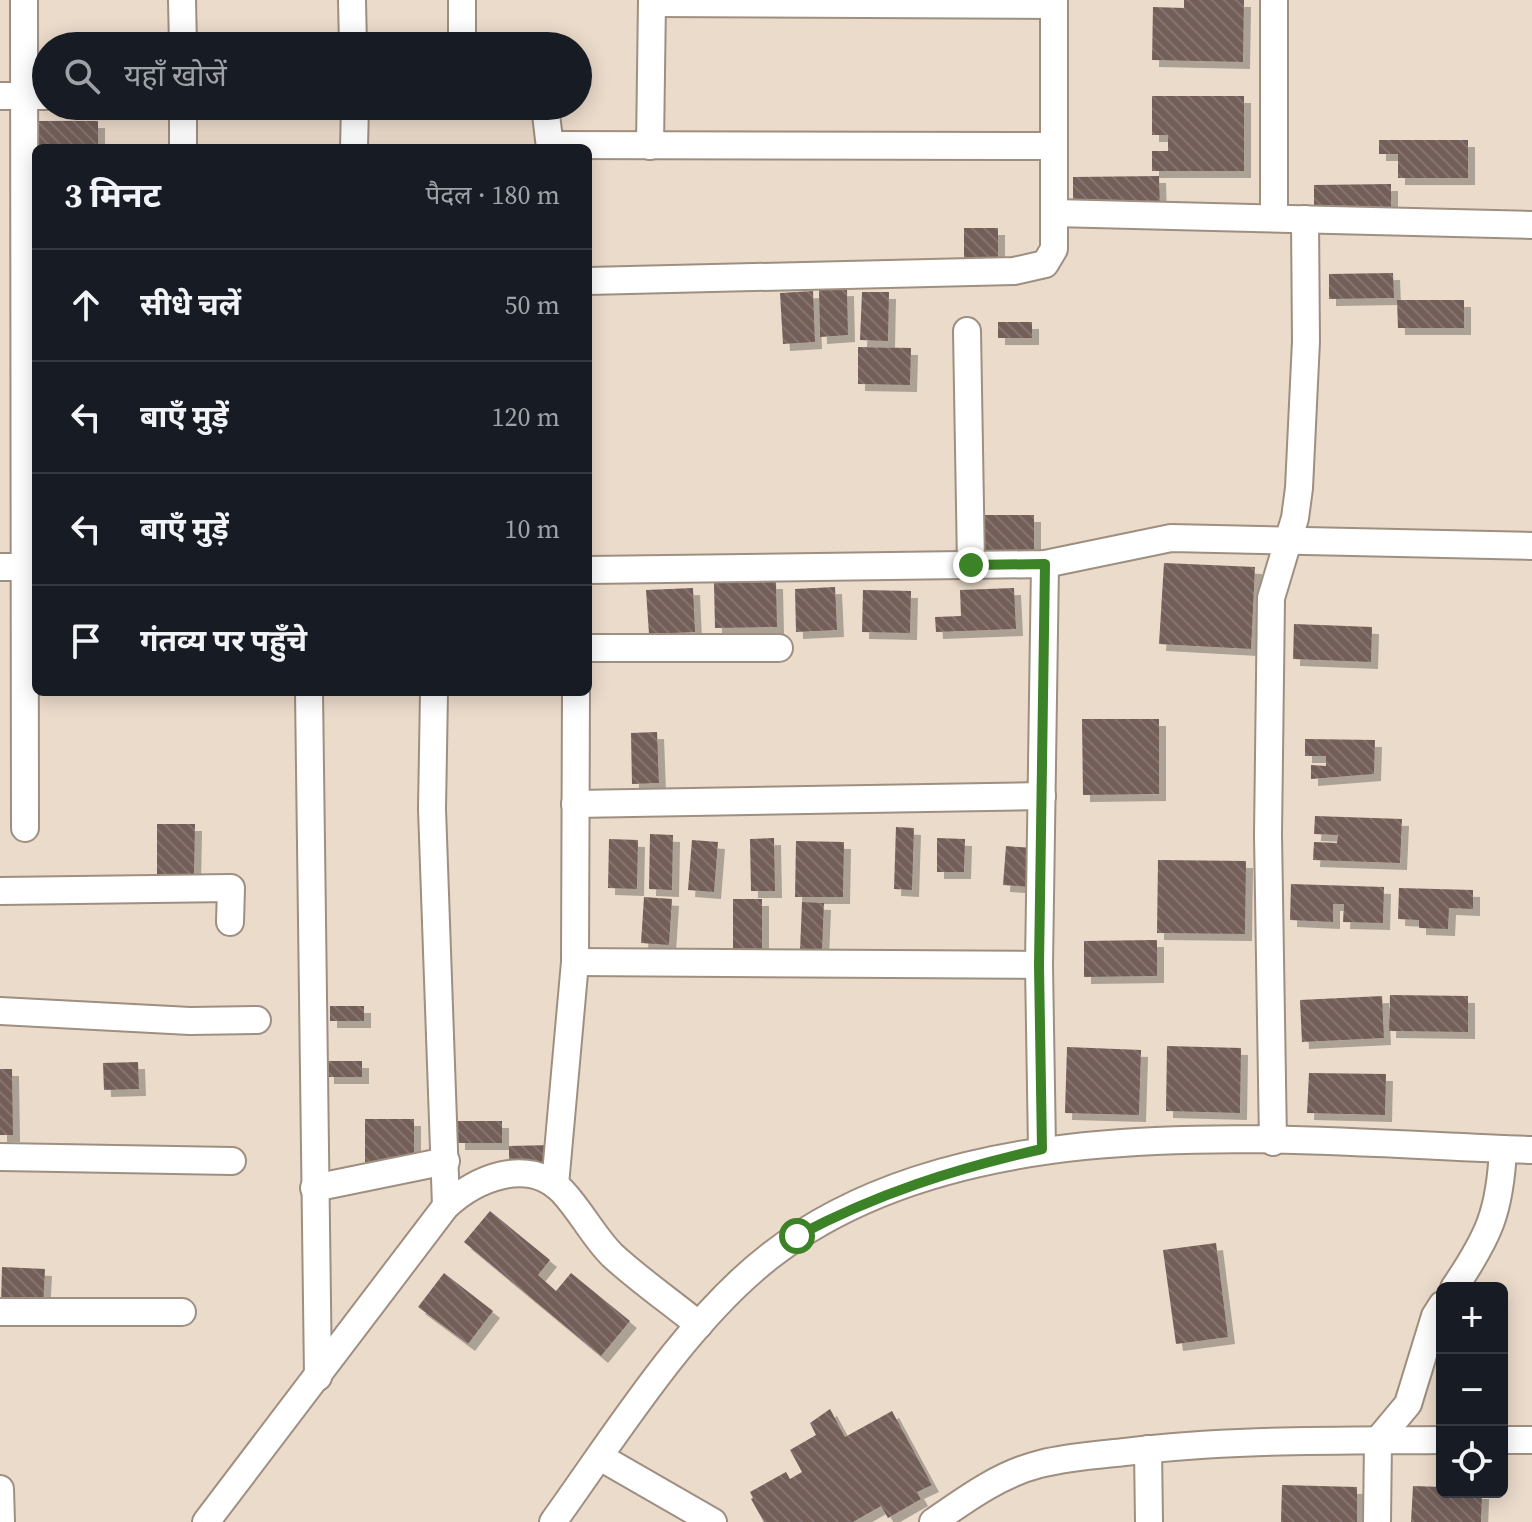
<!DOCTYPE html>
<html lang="hi">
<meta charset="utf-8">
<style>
:root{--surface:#171b24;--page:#242831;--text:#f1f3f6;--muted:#9ea1a6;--line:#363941}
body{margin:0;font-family:"Source Serif 4","Noto Sans Devanagari",serif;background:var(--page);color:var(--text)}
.controls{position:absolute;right:24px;bottom:24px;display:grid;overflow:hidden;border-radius:12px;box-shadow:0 4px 20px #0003}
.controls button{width:72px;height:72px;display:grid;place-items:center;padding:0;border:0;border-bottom:2px solid var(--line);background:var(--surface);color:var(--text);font:40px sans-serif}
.stop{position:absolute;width:24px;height:24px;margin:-18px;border:6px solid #3c8227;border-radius:50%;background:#fff}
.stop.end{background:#3c8227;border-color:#fff;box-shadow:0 2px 8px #0008}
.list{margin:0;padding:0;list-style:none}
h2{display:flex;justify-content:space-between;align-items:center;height:104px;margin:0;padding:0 32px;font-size:34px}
h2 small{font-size:26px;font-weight:400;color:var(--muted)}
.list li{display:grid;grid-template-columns:52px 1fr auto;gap:24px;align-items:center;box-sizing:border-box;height:112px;padding:0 32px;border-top:2px solid var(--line)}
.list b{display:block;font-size:30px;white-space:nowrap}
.list em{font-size:26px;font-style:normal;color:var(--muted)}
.icon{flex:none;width:44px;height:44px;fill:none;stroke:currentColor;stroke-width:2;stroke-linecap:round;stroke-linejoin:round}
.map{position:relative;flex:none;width:1532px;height:1522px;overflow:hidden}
.search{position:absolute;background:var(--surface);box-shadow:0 4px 20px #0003;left:32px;top:32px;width:560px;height:88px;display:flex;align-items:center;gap:20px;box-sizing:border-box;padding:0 28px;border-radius:44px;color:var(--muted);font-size:30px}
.panel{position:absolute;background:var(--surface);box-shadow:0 4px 20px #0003;left:32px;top:144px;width:560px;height:552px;border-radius:12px}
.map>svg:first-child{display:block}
</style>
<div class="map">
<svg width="1532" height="1522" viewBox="0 0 1532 1522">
<defs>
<pattern id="building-back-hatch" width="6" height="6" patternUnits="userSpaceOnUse" patternTransform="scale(2)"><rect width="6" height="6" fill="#735e59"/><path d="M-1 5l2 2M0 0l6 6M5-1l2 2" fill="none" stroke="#847470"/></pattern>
<filter id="shadow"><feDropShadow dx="7" dy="7" stdDeviation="0" flood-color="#0004"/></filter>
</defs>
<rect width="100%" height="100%" fill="#ebdbcb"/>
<g fill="url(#building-back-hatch)" filter="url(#shadow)">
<path d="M 1184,0 L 1244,0 L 1243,62 L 1152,60 L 1153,7 L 1184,8 Z"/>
<path d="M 1152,96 L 1244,96 L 1244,171 L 1152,171 L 1152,151 L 1168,151 L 1168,135 L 1152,135 Z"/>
<rect x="34" y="121" width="64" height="27"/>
<path d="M 1379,140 L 1468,140 L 1468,178 L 1398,178 L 1398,154 L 1379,154 Z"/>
<path d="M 1159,176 L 1160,210 L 1073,211 L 1073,177 Z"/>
<path d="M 1391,184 L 1391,217 L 1314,217 L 1314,185 Z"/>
<path d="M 964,228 L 998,228 L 998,270 L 964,271 Z"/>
<path d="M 1393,273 L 1394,298 L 1329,299 L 1329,274 Z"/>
<path d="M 847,289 L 848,335 L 820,337 L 819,290 Z"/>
<path d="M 813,291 L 815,342 L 783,344 L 780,293 Z"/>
<path d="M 862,292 L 889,292 L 888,341 L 860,340 Z"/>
<path d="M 1397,300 L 1464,300 L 1464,328 L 1398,328 Z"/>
<rect x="998" y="322" width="34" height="16"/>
<path d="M 858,347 L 911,348 L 910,385 L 858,384 Z"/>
<rect x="983" y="515" width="51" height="48"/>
<path d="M 1164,563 L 1255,567 L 1251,649 L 1159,644 Z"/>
<path d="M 776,582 L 777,627 L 715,628 L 714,583 Z"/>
<path d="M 835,587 L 837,630 L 796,632 L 795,589 Z"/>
<path d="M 693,588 L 695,632 L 649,634 L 646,590 Z"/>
<path d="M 1014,588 L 1016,629 L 936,632 L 935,617 L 961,616 L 960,590 Z"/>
<path d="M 863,590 L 911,591 L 910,633 L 862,632 Z"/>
<path d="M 1294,624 L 1372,627 L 1371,662 L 1293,659 Z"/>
<path d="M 1082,719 L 1159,719 L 1159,794 L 1083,795 Z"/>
<path d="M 657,732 L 659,783 L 632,784 L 631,733 Z"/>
<path d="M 1305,739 L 1375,740 L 1374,774 L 1311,779 L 1311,765 L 1326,766 L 1326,756 L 1305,756 Z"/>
<path d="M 1315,816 L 1402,819 L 1400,863 L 1313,860 L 1314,842 L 1337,843 L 1338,835 L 1314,834 Z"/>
<path d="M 157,824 L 195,824 L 194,878 L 157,877 Z"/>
<path d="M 896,827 L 914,828 L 912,890 L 894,889 Z"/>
<path d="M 650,834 L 673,835 L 672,890 L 649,889 Z"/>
<path d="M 774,838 L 775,891 L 751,891 L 750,839 Z"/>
<path d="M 937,838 L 965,839 L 964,872 L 937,872 Z"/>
<path d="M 609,839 L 638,840 L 637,889 L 608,888 Z"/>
<path d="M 692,840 L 718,842 L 714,892 L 688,890 Z"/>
<path d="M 796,841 L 844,842 L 843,897 L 795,897 Z"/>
<path d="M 1006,846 L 1033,848 L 1030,887 L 1003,885 Z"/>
<path d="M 1158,860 L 1246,861 L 1245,934 L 1157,933 Z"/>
<path d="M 1291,884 L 1384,887 L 1383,923 L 1343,922 L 1344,904 L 1333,904 L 1333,922 L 1290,920 Z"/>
<path d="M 1399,888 L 1473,890 L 1473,909 L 1449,908 L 1448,929 L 1419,928 L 1419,920 L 1398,919 Z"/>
<path d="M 644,897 L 672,899 L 669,945 L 641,943 Z"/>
<rect x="733" y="899" width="29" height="50"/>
<path d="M 802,902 L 824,903 L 822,951 L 800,951 Z"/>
<path d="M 1157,940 L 1157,976 L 1084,977 L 1084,941 Z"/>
<path d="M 1390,995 L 1468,996 L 1468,1032 L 1389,1031 Z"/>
<path d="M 1382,996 L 1384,1038 L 1302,1042 L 1300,1000 Z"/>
<rect x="330" y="1006" width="34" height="15"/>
<path d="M 1167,1046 L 1241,1048 L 1240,1113 L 1166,1111 Z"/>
<path d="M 1067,1047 L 1141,1050 L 1139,1115 L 1065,1113 Z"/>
<rect x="327" y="1061" width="35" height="16"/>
<path d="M 138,1062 L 139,1089 L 104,1090 L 103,1063 Z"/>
<path d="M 0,1069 L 12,1069 L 13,1135 L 0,1135 Z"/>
<path d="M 1309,1073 L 1386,1074 L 1385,1115 L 1307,1113 Z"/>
<rect x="365" y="1119" width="49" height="43"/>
<rect x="458" y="1121" width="44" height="22"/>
<path d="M 554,1145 L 554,1171 L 509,1172 L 509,1146 Z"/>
<path d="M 490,1211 L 550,1260 L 538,1275 L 556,1291 L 571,1273 L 630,1321 L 601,1356 L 464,1242 Z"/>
<path d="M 1216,1243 L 1228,1337 L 1176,1344 L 1163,1250 Z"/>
<path d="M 2,1267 L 45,1269 L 43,1308 L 1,1307 Z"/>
<path d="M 444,1273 L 493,1311 L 468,1344 L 418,1307 Z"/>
<path d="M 830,1409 L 845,1437 L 892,1411 L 932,1485 L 917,1492 L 921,1499 L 888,1518 L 881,1506 L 853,1522 L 764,1522 L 751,1499 L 753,1498 L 750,1492 L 786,1472 L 790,1479 L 802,1472 L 790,1450 L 816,1435 L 810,1423 Z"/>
<path d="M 1282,1485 L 1357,1487 L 1357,1522 L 1281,1522 Z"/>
<path d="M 1413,1486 L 1442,1487 L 1442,1492 L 1482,1492 L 1481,1522 L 1411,1522 Z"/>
</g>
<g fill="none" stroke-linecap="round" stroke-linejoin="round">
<g stroke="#9e8f80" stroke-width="30">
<g id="street">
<path d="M 24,0 L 25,828"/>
<path d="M 182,0 L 183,46"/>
<path d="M 352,0 L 353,46"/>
<path d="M 652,3 L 1054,5"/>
<path d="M 462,46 L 462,0"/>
<path d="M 0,96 L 46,96"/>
<path d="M 183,106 L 183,148"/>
<path d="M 545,106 L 550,148"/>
<path d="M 550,145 L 1051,146"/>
<path d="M 650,146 L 652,0"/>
<path d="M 354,148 L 355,106"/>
<path d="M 1054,213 L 1532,225"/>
<path d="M 1274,218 L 1274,0"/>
<path d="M 588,281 L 1014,271 L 1045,264 L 1054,249 L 1054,0"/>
<path d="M 967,331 L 971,565"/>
<path d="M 0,567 L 36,567"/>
<path d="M 588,570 L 1045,564 L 1171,538 L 1532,546"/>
<path d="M 588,648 L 779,648"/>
<path d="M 309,692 L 318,1377"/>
<path d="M 434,692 L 432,809 L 446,1206"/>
<path d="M 575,804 L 1042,796"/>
<path d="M 0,891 L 231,888 L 230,922"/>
<path d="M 575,962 L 1039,965"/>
<path d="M 0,1011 L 190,1021 L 257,1020"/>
<path d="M 1273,1142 L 1268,835 L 1271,598 L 1295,518 L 1299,488 L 1306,341 L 1305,219"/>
<path d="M 1042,1149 L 1039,965 L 1045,564"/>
<path d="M 0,1157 L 232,1161"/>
<path d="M 555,1185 L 575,962 L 576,692"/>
<path d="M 314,1188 L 446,1161"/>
<path d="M 1454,1288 C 1489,1236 1500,1212 1503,1149"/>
<path d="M 0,1312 L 182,1312"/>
<path d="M 1502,1440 L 1532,1440"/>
<path d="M 1148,1449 L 1149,1522"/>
<path d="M 600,1457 L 713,1522"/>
<path d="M 0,1489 L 1,1522"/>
<path d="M 206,1522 L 446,1206 C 475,1179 528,1156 562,1191 C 581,1211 593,1236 612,1255 C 639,1280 671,1302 699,1325"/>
<path d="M 553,1522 C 615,1436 686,1321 770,1256 C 969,1101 1295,1142 1532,1150"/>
<path d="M 933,1522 C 966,1499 1000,1474 1040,1464 C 1068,1457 1097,1455 1125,1452 C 1230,1439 1336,1441 1442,1440"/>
<path d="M 1377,1522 L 1378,1440 L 1408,1404 L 1435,1316 L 1442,1305"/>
</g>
</g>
<use href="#street" stroke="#fff" stroke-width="26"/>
</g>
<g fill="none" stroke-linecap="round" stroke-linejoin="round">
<path stroke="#3c8227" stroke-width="10" d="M 797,1236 C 876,1194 954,1169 1042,1149 L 1039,965 L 1045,564 L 971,565"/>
</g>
</svg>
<div class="controls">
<button>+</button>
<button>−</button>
<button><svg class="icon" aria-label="locate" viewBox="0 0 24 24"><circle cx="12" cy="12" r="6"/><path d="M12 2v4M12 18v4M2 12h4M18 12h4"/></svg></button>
</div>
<div class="stop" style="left:797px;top:1236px"></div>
<div class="stop end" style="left:971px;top:565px"></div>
<div class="search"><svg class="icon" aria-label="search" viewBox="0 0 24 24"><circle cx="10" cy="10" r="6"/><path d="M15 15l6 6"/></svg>यहाँ खोजें</div>
<section class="panel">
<h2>3 मिनट<small>पैदल · 180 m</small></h2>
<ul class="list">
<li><svg class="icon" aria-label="ahead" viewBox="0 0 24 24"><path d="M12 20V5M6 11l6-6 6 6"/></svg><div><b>सीधे चलें</b></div><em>50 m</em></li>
<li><svg class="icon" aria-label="left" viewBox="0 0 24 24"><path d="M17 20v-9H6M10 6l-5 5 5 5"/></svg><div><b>बाएँ मुड़ें</b></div><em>120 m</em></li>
<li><svg class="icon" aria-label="left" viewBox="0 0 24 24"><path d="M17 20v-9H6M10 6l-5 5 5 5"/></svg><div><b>बाएँ मुड़ें</b></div><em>10 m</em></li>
<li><svg class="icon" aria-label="arrive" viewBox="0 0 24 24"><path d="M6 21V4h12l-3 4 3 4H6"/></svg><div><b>गंतव्य पर पहुँचे</b></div></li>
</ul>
</section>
</div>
